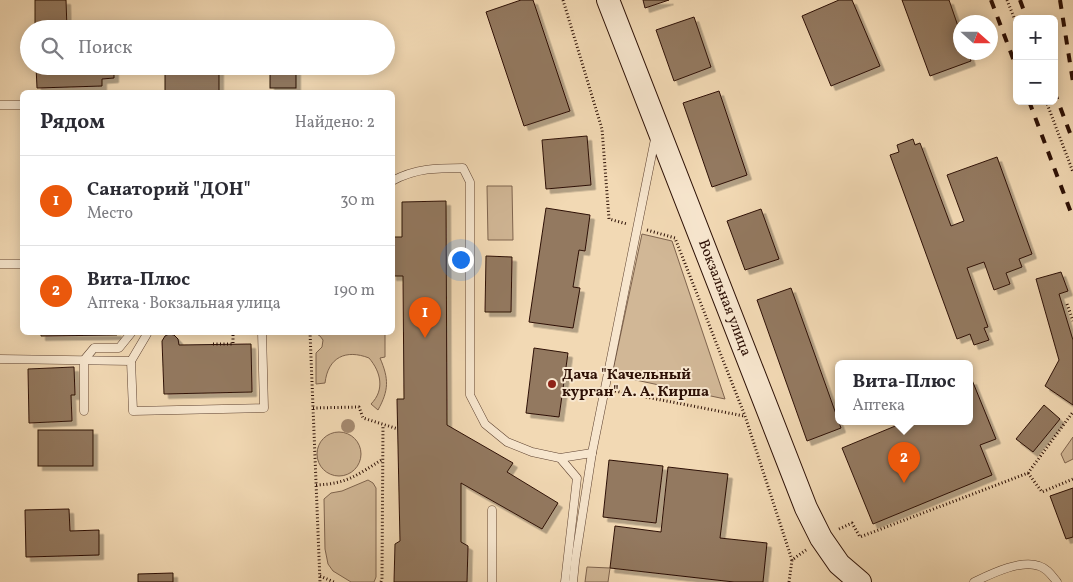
<!DOCTYPE html>
<html lang="ru">
<meta charset="utf-8">
<style>
:root{--surface:#fff;--page:#f2f2f3;--text:#2b2b33;--muted:#7c7c81;--line:#e1e1e2;--accent:#ea580c}
body{margin:0;font-family:Vollkorn,serif;background:var(--page);color:var(--text)}
.controls{position:absolute;right:15px;top:15px;display:grid;overflow:hidden;border-radius:8px;box-shadow:0 2px 12px #0003}
.controls button{width:45px;height:45px;display:grid;place-items:center;padding:0;border:0;border-bottom:1px solid var(--line);background:var(--surface);color:var(--text);font:25px sans-serif}
.compass{position:absolute;left:953px;top:15px;width:45px;height:45px;border-radius:50%;background:var(--surface);box-shadow:0 2px 12px #0003;rotate:111deg}
.you{position:absolute;left:460px;top:259px;width:18px;height:18px;margin:-12px;border:4px solid #fff;border-radius:50%;background:#1a73e8;box-shadow:0 0 0 8px #1a73e833}
.badge{display:grid;place-items:center;width:32px;height:32px;border-radius:50%;background:var(--accent);color:#fff;font-size:16px;font-weight:700}
.pin{position:absolute;translate:-50% -41px;filter:drop-shadow(0 1px 2px #0008)}
.pin::after{content:'';position:absolute;top:26px;width:18px;height:15px;background:inherit;clip-path:polygon(0 0,100% 0,50% 100%)}
.popup{position:absolute;left:835px;top:360px;width:138px;height:65px;box-sizing:border-box;display:grid;place-content:center;border-radius:8px;background:var(--surface);filter:drop-shadow(0 1px 4px #0005);font-size:16px;white-space:nowrap;color:var(--muted)}
.popup b{font-size:19px;color:var(--text)}
.popup::after{content:'';position:absolute;left:50%;top:100%;margin-left:-10px;border:10px solid transparent;border-top-color:var(--surface)}
.list{margin:0;padding:0;list-style:none}
h2{display:flex;justify-content:space-between;align-items:center;height:65px;margin:0;padding:0 20px;font-size:21px}
h2 small{font-size:16px;font-weight:400;color:var(--muted)}
.list li{display:grid;grid-template-columns:32px 1fr auto;gap:15px;align-items:center;box-sizing:border-box;height:90px;padding:0 20px;border-top:1px solid var(--line)}
.list b{display:block;font-size:19px;white-space:nowrap}
.list p{margin:0;font-size:16px;white-space:nowrap;color:var(--muted)}
.list em{font-size:16px;font-style:normal;color:var(--muted)}
.icon{flex:none;width:28px;height:28px;fill:none;stroke:currentColor;stroke-width:2;stroke-linecap:round;stroke-linejoin:round}
.map{position:relative;flex:none;width:1073px;height:582px;overflow:hidden}
.search{position:absolute;background:var(--surface);box-shadow:0 2px 12px #0003;left:20px;top:20px;width:375px;height:55px;display:flex;align-items:center;gap:12px;box-sizing:border-box;padding:0 18px;border-radius:28px;color:var(--muted);font-size:19px}
.panel{position:absolute;background:var(--surface);box-shadow:0 2px 12px #0003;left:20px;top:90px;width:375px;height:245px;border-radius:8px}
.map>svg:first-child{display:block}
</style>
<div class="map">
<svg width="1073" height="582" viewBox="0 0 1073 582">
<defs>
<filter id="shadow"><feDropShadow dx="4.5" dy="4.5" stdDeviation="0" flood-color="#0004"/></filter>
</defs>
<rect width="100%" height="100%" fill="#f2d9b4"/>
<filter id="stains"><feTurbulence type="fractalNoise" baseFrequency=".004" numOctaves="4"/><feColorMatrix values="0 0 0 0 .2 0 0 0 0 .09 0 0 0 0 .02 0 0 0 .5 -.17"/></filter>
<radialGradient id="worn" r=".72"><stop offset=".6" stop-color="#630" stop-opacity="0"/><stop offset="1" stop-color="#630" stop-opacity=".3"/></radialGradient>
<g fill="#d1b796" stroke="#7f644e">
<path d="M 487,186 L 512,186 L 513,240 L 488,240 Z"/>
<path d="M 642,234 L 672,241 L 725,399 L 612,375 Z"/>
<path d="M 315,333 L 385,333 L 385,357 L 380,358 C 389,379 389,390 378,410 L 371,404 C 385,390 381,372 369,358 C 346,349 328,357 325,383 L 316,384 L 316,353 L 322,347 L 323,340 L 320,336 Z"/>
<circle cx="339" cy="454" r="22"/>
<path d="M 1073,437 L 1073,459 L 1065,463 L 1061,454 Z"/>
<path d="M 368,480 L 373,483 L 376,488 L 376,577 L 374,582 L 351,582 L 333,571 L 328,564 L 325,549 L 324,499 L 331,493 L 342,491 Z"/>
<path d="M 587,567 L 610,568 L 608,582 L 585,582 Z"/>
</g>
<g fill="#937960" stroke="#2d1005" filter="url(#shadow)">
<path d="M 35,0 L 66,0 L 67,29 L 35,29 Z"/>
<path d="M 521,0 L 533,0 L 570,111 L 524,126 L 486,12 Z"/>
<path d="M 643,0 L 669,0 L 645,8 Z"/>
<path d="M 839,0 L 852,0 L 880,66 L 831,86 L 802,16 Z"/>
<path d="M 902,0 L 949,0 L 960,32 L 960,52 L 968,52 L 971,61 L 930,76 Z"/>
<path d="M 694,17 L 711,67 L 674,81 L 656,30 Z"/>
<path d="M 36,66 L 114,66 L 114,78 L 102,79 L 102,86 L 37,88 Z"/>
<rect x="270" y="66" width="26" height="22"/>
<path d="M 219,67 L 219,91 L 165,92 L 165,68 Z"/>
<path d="M 719,91 L 747,175 L 712,187 L 683,103 Z"/>
<path d="M 587,136 L 591,185 L 546,189 L 542,140 Z"/>
<path d="M 913,139 L 915,145 L 920,143 L 951,226 L 964,221 L 947,175 L 997,157 L 1032,254 L 1019,259 L 1022,267 L 1006,273 L 1010,284 L 994,290 L 984,262 L 967,268 L 988,327 L 984,328 L 989,340 L 974,345 L 970,334 L 957,339 L 890,155 L 899,152 L 897,145 Z"/>
<path d="M 446,201 L 447,425 L 513,463 L 507,472 L 558,503 L 542,529 L 461,483 L 461,542 L 468,546 L 467,582 L 394,582 L 395,544 L 400,541 L 397,399 L 404,399 L 403,276 L 392,276 L 392,237 L 402,237 L 402,202 Z"/>
<path d="M 546,208 L 590,215 L 585,251 L 579,250 L 573,287 L 580,288 L 573,328 L 529,322 Z"/>
<path d="M 761,209 L 779,259 L 745,270 L 727,221 Z"/>
<path d="M 486,256 L 512,257 L 511,312 L 485,312 Z"/>
<path d="M 1061,272 L 1068,291 L 1059,294 L 1073,340 L 1073,405 L 1045,386 L 1059,360 L 1036,279 Z"/>
<path d="M 791,288 L 841,428 L 807,441 L 757,300 Z"/>
<path d="M 41,332 L 117,332 L 117,335 L 41,336 Z"/>
<path d="M 169,334 L 174,335 L 178,339 L 179,345 L 251,344 L 252,392 L 164,394 L 162,341 L 165,336 Z"/>
<path d="M 534,348 L 568,353 L 559,417 L 526,413 Z"/>
<path d="M 74,367 L 75,395 L 71,395 L 72,421 L 29,423 L 28,369 Z"/>
<path d="M 972,380 L 996,439 L 980,445 L 992,475 L 873,524 L 842,448 L 905,422 L 969,422 L 969,381 Z"/>
<path d="M 1044,405 L 1060,419 L 1033,452 L 1016,439 Z"/>
<rect x="38" y="430" width="55" height="36"/>
<path d="M 609,460 L 663,466 L 656,523 L 603,517 Z"/>
<path d="M 668,467 L 728,474 L 720,538 L 767,543 L 763,582 L 734,582 L 610,568 L 615,526 L 661,532 Z"/>
<path d="M 1073,488 L 1073,537 L 1066,539 L 1050,496 Z"/>
<path d="M 69,509 L 70,531 L 99,530 L 99,555 L 26,557 L 25,510 Z"/>
<path d="M 173,573 L 173,582 L 138,582 L 138,574 Z"/>
</g>
<g fill="none" stroke-linecap="round" stroke-linejoin="round">
<g stroke="#5e4231" stroke-width="9">
<g id="lane">
<path d="M 0,105 L 22,105"/>
<path d="M 392,181 C 416,168 437,168 463,168 L 470,182 L 470,395 L 485,424 L 507,442 L 532,452 L 560,458 L 592,453"/>
<path d="M 0,264 L 22,264"/>
<path d="M 0,359 L 131,361 L 133,411 L 264,408 L 262,332"/>
<path d="M 131,361 L 147,334"/>
<path d="M 84,411 L 84,360 L 94,348 L 119,348 L 132,332"/>
<path d="M 560,458 L 577,478 L 565,582"/>
<path d="M 492,582 L 492,510"/>
<path d="M 573,582 L 575,562 L 592,453 L 655,139"/>
<path d="M 974,582 C 991,574 1021,559 1039,566 C 1047,568 1052,576 1057,582"/>
</g>
</g>
<g stroke="#2d1005" stroke-width="24">
<path id="secondary" d="M 608,0 L 806,508 L 821,538 L 839,564 L 860,582"/>
</g>
<g stroke="#2d1005" stroke-width="3" stroke-dasharray="1 2.5" stroke-linecap="butt">
<path d="M 563,0 L 602,129 L 609,219 L 627,224"/>
<path d="M 1007,0 L 1017,25"/>
<path d="M 1046,101 L 1073,172"/>
<path d="M 647,230 L 675,238 L 745,416 L 792,560"/>
<path d="M 1067,304 L 1073,321"/>
<path d="M 310,332 L 320,582"/>
<path d="M 158,333 L 191,332"/>
<path d="M 213,344 L 233,344 L 233,332"/>
<path d="M 615,391 L 744,416"/>
<path d="M 313,408 L 359,407 L 363,418 L 398,429"/>
<path d="M 1028,473 L 1042,492 L 1073,479"/>
<path d="M 316,485 C 347,484 357,475 383,459"/>
<path d="M 839,529 L 852,523 L 860,537 L 1028,473 L 1073,412"/>
<path d="M 320,576 L 334,582"/>
<path d="M 381,582 L 382,579 L 383,425"/>
<path d="M 789,582 L 792,560 L 806,550"/>
</g>
<use href="#lane" stroke="#f7e6ce" stroke-width="8"/>
<use href="#secondary" stroke="#f7e6ce" stroke-width="22"/>
<g stroke="#2d1005" stroke-width="4" stroke-dasharray="9 9" stroke-linecap="butt">
<path d="M 991,0 L 1017,69"/>
<path d="M 1020,0 L 1027,19"/>
<path d="M 1060,0 L 1073,82"/>
<path d="M 1054,91 L 1073,141"/>
<path d="M 1029,101 L 1073,218"/>
</g>
</g>
<circle fill="#a58a70" cx="348" cy="426" r="7"/>
<circle fill="#8f2418" stroke="#f7e6ce" stroke-width="2" cx="552" cy="384" r="5"/>
<g text-anchor="middle" dominant-baseline="central" stroke-width="4" stroke-linejoin="round" paint-order="stroke">
<g font-size="15" fill="#2d1005" stroke="#f7e6ce">
<text transform="translate(724 298) rotate(69)">Вокзальная улица</text>
</g>
<g font-size="15" font-weight="bold" fill="#2d1005" stroke="#f7e6ce" text-anchor="start">
<text x="562" y="375">Дача "Качельный<tspan x="562" dy="17">курган" А. А. Кирша</tspan></text>
</g>
</g>
<rect width="100%" height="100%" filter="url(#stains)"/>
<rect width="100%" height="100%" fill="url(#worn)"/>
</svg>
<div class="controls">
<button>+</button>
<button>−</button>
</div>
<svg class="compass" viewBox="-18 -18 36 36"><path d="M0-13l5 13h-10z" fill="#e53935"/><path d="M0 13l5-13h-10z" fill="#7c7c81"/></svg>
<div class="you"></div>
<div class="pin badge" style="left:425px;top:338px">1</div>
<div class="pin badge" style="left:904px;top:483px">2</div>
<div class="popup"><b>Вита-Плюс</b>Аптека</div>
<div class="search"><svg class="icon" aria-label="search" viewBox="0 0 24 24"><circle cx="10" cy="10" r="6"/><path d="M15 15l6 6"/></svg>Поиск</div>
<section class="panel">
<h2>Рядом<small>Найдено: 2</small></h2>
<ul class="list">
<li><span class="badge">1</span><div><b>Санаторий &quot;ДОН&quot;</b><p>Место</p></div><em>30 m</em></li>
<li><span class="badge">2</span><div><b>Вита-Плюс</b><p>Аптека · Вокзальная улица</p></div><em>190 m</em></li>
</ul>
</section>
</div>
